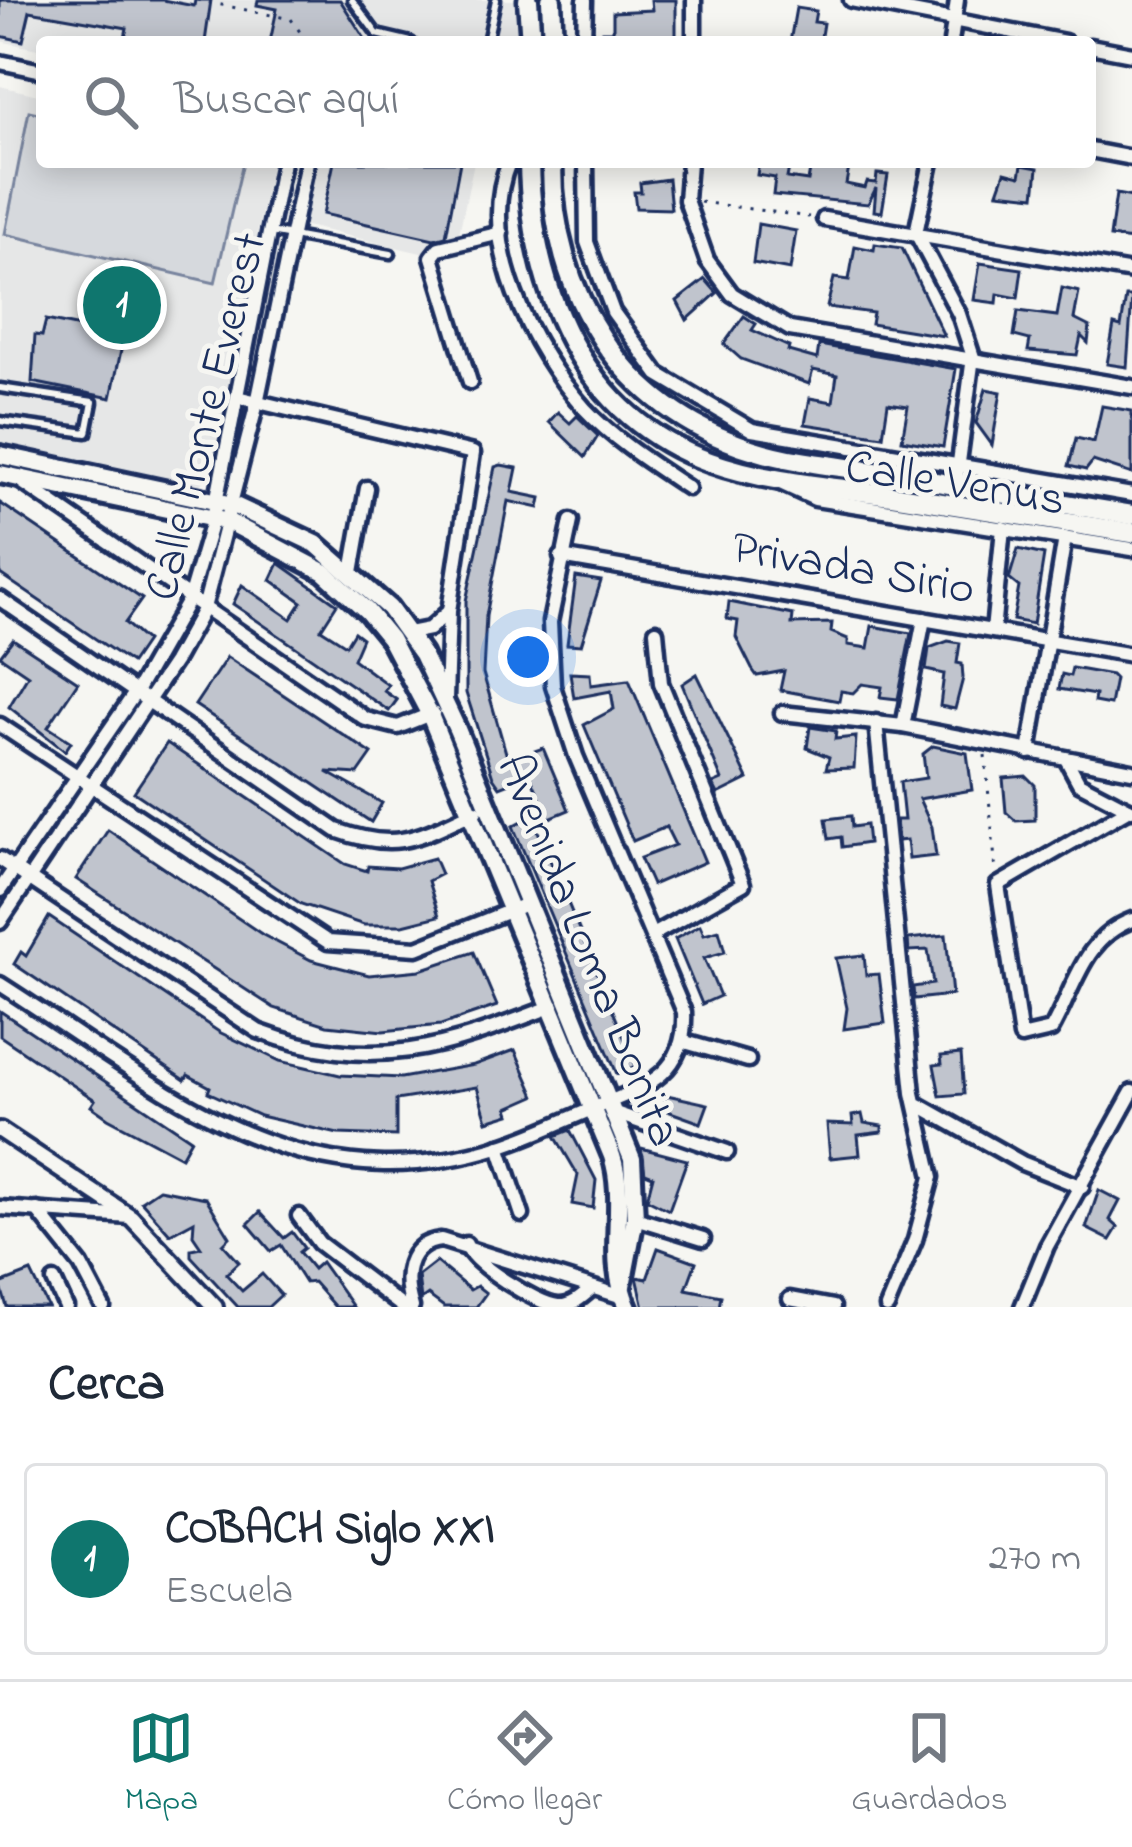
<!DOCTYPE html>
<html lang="es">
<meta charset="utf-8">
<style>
:root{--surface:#fff;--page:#f6f6f7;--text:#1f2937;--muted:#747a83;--line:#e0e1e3;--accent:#0f766e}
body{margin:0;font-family:"Indie Flower",sans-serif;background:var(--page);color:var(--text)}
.you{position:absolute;left:528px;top:657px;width:42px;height:42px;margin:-30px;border:9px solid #fff;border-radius:50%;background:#1a73e8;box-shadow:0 0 0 18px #1a73e833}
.badge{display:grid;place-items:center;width:78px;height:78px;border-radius:50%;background:var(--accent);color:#fff;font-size:39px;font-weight:700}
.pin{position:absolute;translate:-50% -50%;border:6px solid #fff;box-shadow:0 3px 12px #0006}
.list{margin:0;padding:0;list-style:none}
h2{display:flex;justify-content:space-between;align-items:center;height:156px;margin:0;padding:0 48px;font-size:51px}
h2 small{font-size:39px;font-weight:400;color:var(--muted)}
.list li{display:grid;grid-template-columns:78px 1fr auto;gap:36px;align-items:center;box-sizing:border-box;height:192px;margin:0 24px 24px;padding:0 24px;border:3px solid var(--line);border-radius:12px}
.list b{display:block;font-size:45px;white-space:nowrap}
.list p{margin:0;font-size:39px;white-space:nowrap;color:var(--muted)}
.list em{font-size:39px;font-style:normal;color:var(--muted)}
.icon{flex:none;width:66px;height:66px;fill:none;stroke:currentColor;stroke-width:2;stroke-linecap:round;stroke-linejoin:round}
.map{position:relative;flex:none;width:1132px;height:1307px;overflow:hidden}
.search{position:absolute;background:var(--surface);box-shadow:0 6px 30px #0003;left:36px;right:36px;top:36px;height:132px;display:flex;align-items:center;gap:30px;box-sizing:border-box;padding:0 42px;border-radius:12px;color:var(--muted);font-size:45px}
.sheet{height:372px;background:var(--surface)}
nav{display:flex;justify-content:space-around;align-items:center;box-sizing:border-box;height:168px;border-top:3px solid var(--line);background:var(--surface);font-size:33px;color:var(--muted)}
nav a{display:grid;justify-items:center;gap:6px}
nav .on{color:var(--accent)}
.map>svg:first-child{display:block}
</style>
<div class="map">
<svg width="1132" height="1307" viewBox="0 0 1132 1307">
<rect width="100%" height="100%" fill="#f6f6f2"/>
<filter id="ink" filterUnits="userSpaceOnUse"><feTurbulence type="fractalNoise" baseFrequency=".00833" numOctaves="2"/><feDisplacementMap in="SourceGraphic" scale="24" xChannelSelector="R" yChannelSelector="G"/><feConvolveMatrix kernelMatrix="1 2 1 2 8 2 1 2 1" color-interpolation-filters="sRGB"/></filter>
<g filter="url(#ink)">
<g fill="#e6e7e7">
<path d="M 0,0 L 518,0 L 519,42 L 42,42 L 42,50 L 0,41 Z"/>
<path d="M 0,86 L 42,96 L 42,162 L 271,165 L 209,479 L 200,484 L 0,444 Z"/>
<path d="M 315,162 L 474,162 L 457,243 L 421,253 L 302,225 Z"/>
</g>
<path fill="#d6d9dd" stroke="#78849e" stroke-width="3" d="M 29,111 L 42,114 L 42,162 L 243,162 L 215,283 L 5,234 Z"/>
<g fill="#c0c4cd" stroke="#1b2f5e" stroke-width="3">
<path d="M 0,0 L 163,0 L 194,6 L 195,0 L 211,0 L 205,42 L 124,42 L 127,28 L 30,11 L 23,41 L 0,36 Z"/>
<path d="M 258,0 L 340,0 L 367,42 L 270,42 L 277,9 L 257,5 Z"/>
<path d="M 651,0 L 676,0 L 676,42 L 602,42 L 602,31 L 613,31 L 613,12 L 652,10 Z"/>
<path d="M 796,8 L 816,11 L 814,22 L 823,23 L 820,42 L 790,42 Z"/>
<path d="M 334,162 L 460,162 L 446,236 L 434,239 L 323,214 Z"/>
<path d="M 759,162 L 790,162 L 787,178 L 808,181 L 811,164 L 835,169 L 836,162 L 850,162 L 846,184 L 865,188 L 867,182 L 876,183 L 877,174 L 888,175 L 882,212 L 874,211 L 876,188 L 868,204 L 773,195 L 775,178 L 757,175 Z"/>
<path d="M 1022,165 L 1038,168 L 1035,196 L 998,192 L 1005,172 L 1020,176 Z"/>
<path d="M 668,179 L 671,209 L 636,208 L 634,192 L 641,192 L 640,183 Z"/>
<path d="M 1116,194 L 1132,197 L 1132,240 L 1110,237 Z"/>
<path d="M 758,224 L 796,231 L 790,270 L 753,263 Z"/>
<path d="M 875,244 L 902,248 L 944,336 L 871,324 L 873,313 L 827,307 L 834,278 L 849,280 L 855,246 L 874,250 Z"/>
<path d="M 980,263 L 1022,269 L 1018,298 L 998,294 L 997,303 L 974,300 Z"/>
<path d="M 705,279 L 717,293 L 687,320 L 677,301 Z"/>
<path d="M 1062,288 L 1079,292 L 1074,319 L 1090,327 L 1088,343 L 1081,336 L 1077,355 L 1028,351 L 1030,340 L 1014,336 L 1018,311 L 1057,316 Z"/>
<path d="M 1126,297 L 1132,297 L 1127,367 L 1107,364 L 1114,325 L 1121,327 Z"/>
<path d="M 744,316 L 756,324 L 752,330 L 789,347 L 788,351 L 817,359 L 819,345 L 956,369 L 943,447 L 902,440 L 908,406 L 888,403 L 883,436 L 805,424 L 810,398 L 833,402 L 837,375 L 813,370 L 809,384 L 741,359 L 724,344 Z"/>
<path d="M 46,320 L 124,336 L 111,398 L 32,382 L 35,335 L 42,336 Z"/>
<path d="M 986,389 L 1001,392 L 992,445 L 976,423 Z"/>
<path d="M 1102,406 L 1132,411 L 1132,474 L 1093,461 L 1086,470 L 1069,466 L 1076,438 L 1094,442 Z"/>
<path d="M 558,412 L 570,423 L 577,416 L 598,436 L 585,457 L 549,422 Z"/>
<path d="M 501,465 L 517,468 L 512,492 L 541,498 L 539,508 L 508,501 L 486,616 L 483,673 L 508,760 L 543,748 L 569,810 L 535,824 L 636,1066 L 617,1074 L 513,826 L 545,809 L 530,775 L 500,787 L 493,777 L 466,693 L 466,601 L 495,467 Z"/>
<path d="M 0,503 L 142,599 L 125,623 L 146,641 L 131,663 L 0,574 Z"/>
<path d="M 1018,549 L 1044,555 L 1033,624 L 1013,620 L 1019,587 L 1009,579 Z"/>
<path d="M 279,563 L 337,604 L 321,629 L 346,645 L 354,632 L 362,638 L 353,659 L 388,685 L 384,691 L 397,700 L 389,711 L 233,604 L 242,585 L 291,619 L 302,602 L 271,580 Z"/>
<path d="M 576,577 L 601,581 L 581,645 L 567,644 Z"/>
<path d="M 729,602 L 793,615 L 792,624 L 832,623 L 831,632 L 848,639 L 848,645 L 868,648 L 872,626 L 911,633 L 898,699 L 880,697 L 882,687 L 862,684 L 853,693 L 841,691 L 839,701 L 780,690 L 784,671 L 757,676 L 752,669 L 736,637 L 738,621 L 727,619 Z"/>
<path d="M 13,639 L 78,682 L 48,727 L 71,742 L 65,751 L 9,707 L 28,675 L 0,656 Z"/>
<path d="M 948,641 L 960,643 L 957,663 L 962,664 L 963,678 L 955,709 L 940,706 L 944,674 L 926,670 L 929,648 Z"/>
<path d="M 227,657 L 372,754 L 358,774 L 327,772 L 382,803 L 371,822 L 195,705 Z"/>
<path d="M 1072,668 L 1111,675 L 1115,679 L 1110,705 L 1094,702 L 1095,695 L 1059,689 L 1062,674 L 1070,676 Z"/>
<path d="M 570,673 L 590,674 L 591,685 L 629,680 L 705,862 L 652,885 L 640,858 L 675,845 L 666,827 L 633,841 L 584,725 L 614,709 L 611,691 L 574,698 Z"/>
<path d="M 697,674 L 748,779 L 718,794 L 713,784 L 722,780 L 682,684 Z"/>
<path d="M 810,727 L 836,731 L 835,739 L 856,737 L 854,768 L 826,769 L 829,757 L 807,748 Z"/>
<path d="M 167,743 L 345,864 L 367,871 L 368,866 L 398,868 L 434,858 L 441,874 L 428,881 L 439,916 L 403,925 L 364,925 L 301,904 L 134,792 Z"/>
<path d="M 933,746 L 967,753 L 972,790 L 919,799 L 932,827 L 936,856 L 909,859 L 907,840 L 898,841 L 896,820 L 904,820 L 900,782 L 926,778 L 923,754 Z"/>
<path d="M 1026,776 L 1035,785 L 1035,820 L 1016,821 L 1006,812 L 1003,778 Z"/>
<path d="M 851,816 L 852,827 L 866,825 L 868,843 L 842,847 L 841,837 L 829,839 L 826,819 Z"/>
<path d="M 108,830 L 263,935 L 311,960 L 369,975 L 420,970 L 474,952 L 497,1006 L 441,1025 L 383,1031 L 327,1025 L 274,1008 L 76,879 Z"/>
<path d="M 49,917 L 219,1032 L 280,1061 L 340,1075 L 401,1078 L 474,1065 L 515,1050 L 535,1096 L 508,1108 L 510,1114 L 487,1121 L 477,1087 L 396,1100 L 396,1136 L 338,1134 L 260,1116 L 208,1092 L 210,1087 L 188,1075 L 185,1080 L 14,964 L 21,952 L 26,956 Z"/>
<path d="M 700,925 L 704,934 L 719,930 L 725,952 L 704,958 L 720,996 L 702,1004 L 675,939 Z"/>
<path d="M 946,935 L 952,995 L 914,999 L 913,987 L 933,984 L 928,950 L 909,951 L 908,939 Z"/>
<path d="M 864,955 L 866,975 L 879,974 L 885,1023 L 844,1029 L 847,1008 L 836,958 Z"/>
<path d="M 0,1011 L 191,1139 L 181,1157 L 108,1118 L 91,1106 L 95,1100 L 0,1036 Z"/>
<path d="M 961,1054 L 964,1094 L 940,1096 L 934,1065 L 942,1064 L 941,1056 Z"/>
<path d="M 667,1095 L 708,1104 L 701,1123 L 662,1109 Z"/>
<path d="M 862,1114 L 864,1123 L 882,1126 L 882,1132 L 858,1135 L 860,1155 L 830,1158 L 827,1124 L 853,1125 L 852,1116 Z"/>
<path d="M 570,1130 L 596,1180 L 593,1208 L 572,1204 L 578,1175 L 555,1136 Z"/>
<path d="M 641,1148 L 687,1160 L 669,1210 L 647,1199 L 653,1176 L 645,1173 Z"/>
<path d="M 159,1189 L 206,1198 L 230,1237 L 223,1244 L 239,1262 L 226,1274 L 242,1291 L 262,1274 L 281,1295 L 268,1307 L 238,1307 L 191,1256 L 191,1249 L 201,1247 L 193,1235 L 194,1221 L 170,1234 L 141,1201 Z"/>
<path d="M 1099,1190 L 1120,1201 L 1110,1220 L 1118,1227 L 1110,1240 L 1086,1228 Z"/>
<path d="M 260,1212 L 284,1238 L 292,1232 L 304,1248 L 299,1252 L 313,1269 L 321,1262 L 353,1307 L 335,1307 L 313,1282 L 305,1283 L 281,1245 L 271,1251 L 248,1224 Z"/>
<path d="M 658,1248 L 696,1262 L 686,1289 L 721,1296 L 719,1307 L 644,1307 L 637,1277 L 647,1279 Z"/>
<path d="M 436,1262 L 470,1290 L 477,1286 L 486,1293 L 476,1307 L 444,1307 L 428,1295 L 421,1300 L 418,1276 Z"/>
<path d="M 31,1272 L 48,1307 L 7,1307 L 0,1284 Z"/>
</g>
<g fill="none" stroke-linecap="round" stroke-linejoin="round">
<g stroke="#1b2f5e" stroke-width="15">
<g id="service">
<path d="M 352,0 L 377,34 L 411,42"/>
<path d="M 487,42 L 496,0"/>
<path d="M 270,232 L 391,254"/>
<path d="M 0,388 L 93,402 L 87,433 L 0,421"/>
</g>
</g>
<g stroke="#1b2f5e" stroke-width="21">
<g id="minor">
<path d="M 694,0 L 694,42"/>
<path d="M 851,0 L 1065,42"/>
<path d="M 584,42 L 585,0"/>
<path d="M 951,42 L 957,0"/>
<path d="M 1090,46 L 1132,54"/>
<path d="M 0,62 L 42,71"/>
<path d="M 1090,150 L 1132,158"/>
<path d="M 509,162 C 476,242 532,350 585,409 C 615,441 652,464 688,488"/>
<path d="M 586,162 L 587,242 L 613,312 L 658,374 L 752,430 L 1132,495"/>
<path d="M 689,162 L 686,200 L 707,260 L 732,294 L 790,329 L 1132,387"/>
<path d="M 931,162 L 916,233 L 959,314 L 973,357 L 956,485"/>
<path d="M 824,219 L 1132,272"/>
<path d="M 470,382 L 432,257 L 439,248 L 501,233"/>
<path d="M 237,397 L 473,453 L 449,611 L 446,699"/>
<path d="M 776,481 L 815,499 L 1132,549"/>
<path d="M 22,482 L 366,719 L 398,727 L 433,713"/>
<path d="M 561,557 L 1132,655"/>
<path d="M 352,572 L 367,488"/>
<path d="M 0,599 L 336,830 C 398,853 419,837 476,811"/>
<path d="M 993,631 L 1003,528"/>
<path d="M 409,633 L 429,629 L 448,612"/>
<path d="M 782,713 L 903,726 L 1132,771"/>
<path d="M 876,722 L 913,1093 L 932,1177 L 915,1240 L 887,1307"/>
<path d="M 0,725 L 328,942 L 417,948 L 529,903"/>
<path d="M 903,726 L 924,619"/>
<path d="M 1029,752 L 1065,538"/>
<path d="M 1066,759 L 1079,783 L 1131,810"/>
<path d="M 1129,809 L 998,885 L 1021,1037 L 1051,1030 C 1075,988 1082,939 1132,920"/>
<path d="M 0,859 L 258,1031 C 372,1074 445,1048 553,1006"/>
<path d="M 0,890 L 137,690 L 189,599 L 213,518 L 283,162"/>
<path d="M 0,922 L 174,662 L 204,608 L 257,403 L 307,162"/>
<path d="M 654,934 L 743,884 L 661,683 L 656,631"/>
<path d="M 0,984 C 162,1087 295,1211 501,1146 C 532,1136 564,1121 594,1108 C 646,1087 687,1074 684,1012 L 576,756 L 553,686 L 550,622 L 571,521"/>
<path d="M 685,1042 L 748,1060"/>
<path d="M 919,1105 L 1022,1163 L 1082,1187"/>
<path d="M 615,1113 L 727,1152"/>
<path d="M 499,1146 L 522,1215"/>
<path d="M 0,1208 L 130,1217"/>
<path d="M 37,1210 L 81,1265 L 103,1307"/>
<path d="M 299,1216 L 319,1243 L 403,1307"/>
<path d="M 635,1218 L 703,1239"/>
<path d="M 466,1244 C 470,1263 537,1304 558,1306 C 571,1307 582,1297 591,1289"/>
<path d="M 54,1281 L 66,1307"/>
<path d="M 790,1299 L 833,1307"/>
<path d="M 412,1307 C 403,1278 405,1244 441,1240 L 623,1297"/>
<path d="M 1022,1307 L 1047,1246 L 1132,1092"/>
</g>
</g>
<g stroke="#1b2f5e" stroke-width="22">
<path id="tertiary" d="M 0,1130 L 131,1217 L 215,1307"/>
</g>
<g stroke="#1b2f5e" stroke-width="26">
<g id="secondary">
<path d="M 0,455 L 233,505 L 316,544 L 389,608 L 422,654 L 457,729 L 632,1159 L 635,1218 L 622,1286"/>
<path d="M 0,474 L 229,522 L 324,572 L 367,611 L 390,639 L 430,715 L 612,1156 C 628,1205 605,1258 628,1307"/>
</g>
</g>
<g stroke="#1b2f5e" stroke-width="27">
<g id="primary">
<path d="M 528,0 L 531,42"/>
<path d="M 551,0 L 553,42"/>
<path d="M 529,162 C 531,288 581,416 710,462 C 769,483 835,487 898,496 C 976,508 1054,520 1132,533"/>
<path d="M 552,162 C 551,294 622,408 751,449 C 797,464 849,467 896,475 C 975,489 1053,502 1132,515"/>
</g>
</g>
<g stroke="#1b2f5e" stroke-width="3" stroke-dasharray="3 9" stroke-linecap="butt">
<path d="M 197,0 L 291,19 L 307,42"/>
<path d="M 700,202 L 809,217"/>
<path d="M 985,755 L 996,871"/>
</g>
<use href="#service" stroke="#f6f6f2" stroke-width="6"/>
<use href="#minor" stroke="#f6f6f2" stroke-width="12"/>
<use href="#tertiary" stroke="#f6f6f2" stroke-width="14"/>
<use href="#secondary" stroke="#f6f6f2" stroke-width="16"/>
<use href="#primary" stroke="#f6f6f2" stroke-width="18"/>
</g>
</g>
<g text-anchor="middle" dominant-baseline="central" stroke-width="10" stroke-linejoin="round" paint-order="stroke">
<g font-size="48" fill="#1b2f5e" stroke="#f6f6f2">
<text transform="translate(208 417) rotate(-76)">Calle Monte Everest</text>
<text transform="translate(955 485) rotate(9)">Calle Venus</text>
<text transform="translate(853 570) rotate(10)">Privada Sirio</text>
<text transform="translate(587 951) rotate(68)">Avenida Loma Bonita</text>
</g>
</g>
</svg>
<div class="you"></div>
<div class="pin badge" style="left:122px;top:305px">1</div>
<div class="search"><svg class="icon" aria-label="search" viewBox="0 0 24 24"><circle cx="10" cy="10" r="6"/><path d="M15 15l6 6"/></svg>Buscar aquí</div>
</div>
<section class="sheet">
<h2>Cerca<small></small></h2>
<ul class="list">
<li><span class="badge">1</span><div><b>COBACH Siglo XXI</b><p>Escuela</p></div><em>270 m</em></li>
</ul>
</section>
<nav>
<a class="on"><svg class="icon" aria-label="map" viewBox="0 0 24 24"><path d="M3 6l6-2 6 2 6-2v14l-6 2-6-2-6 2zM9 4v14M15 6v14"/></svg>Mapa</a>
<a><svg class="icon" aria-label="directions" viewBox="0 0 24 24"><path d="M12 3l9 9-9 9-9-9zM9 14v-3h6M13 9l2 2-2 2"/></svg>Cómo llegar</a>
<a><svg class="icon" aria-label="saved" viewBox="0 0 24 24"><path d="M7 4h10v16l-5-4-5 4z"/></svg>Guardados</a>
</nav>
